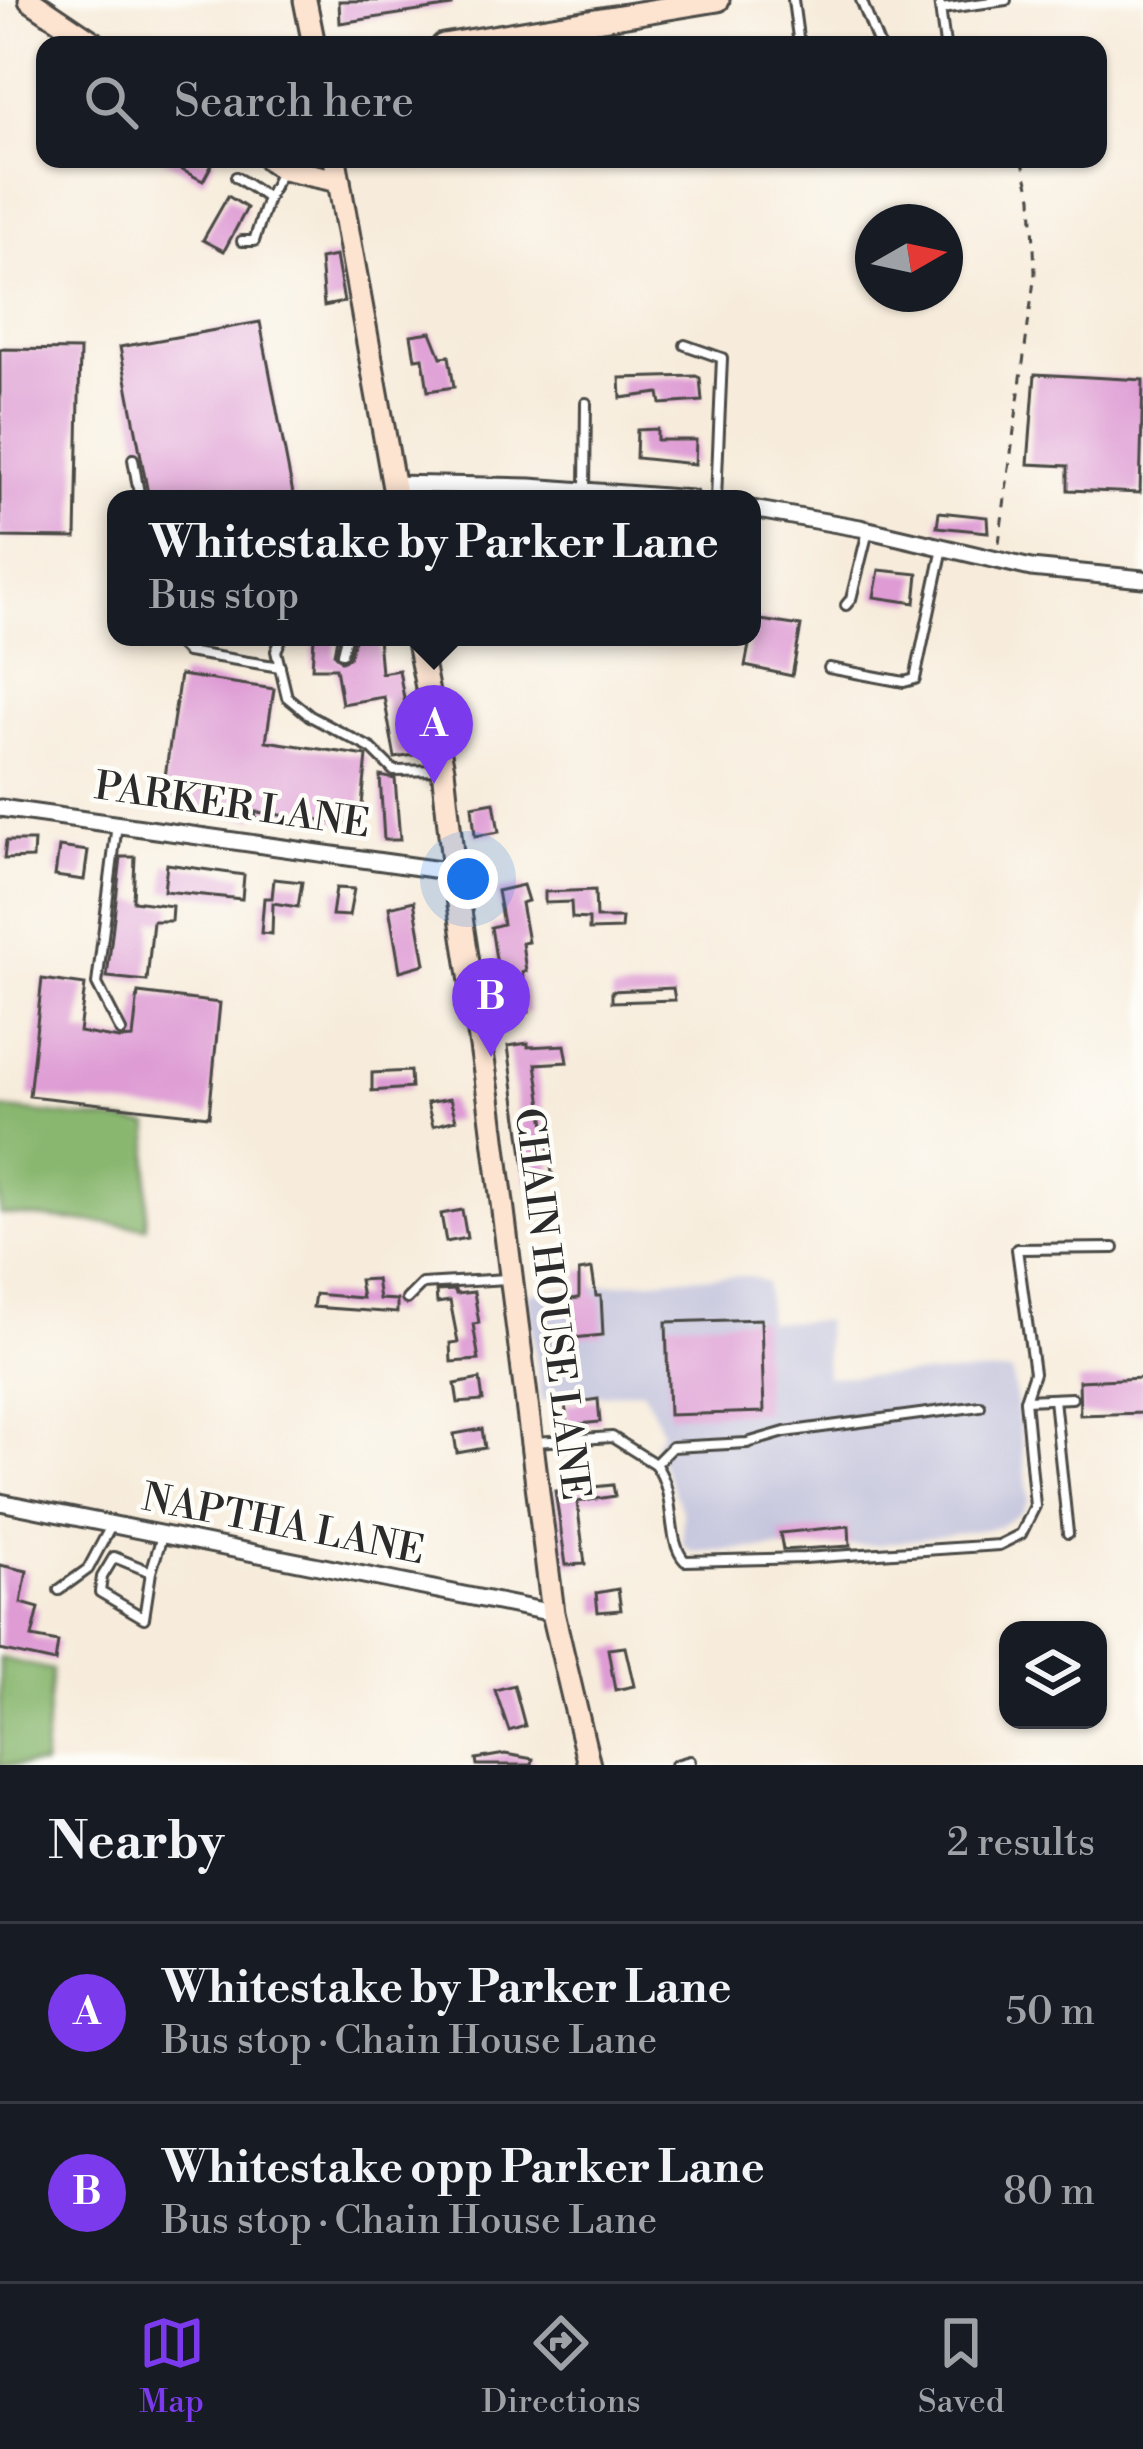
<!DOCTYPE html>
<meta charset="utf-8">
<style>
:root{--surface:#171b24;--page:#242831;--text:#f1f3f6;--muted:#9ea1a6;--line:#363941;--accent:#7c3aed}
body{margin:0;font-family:"Libre Bodoni",serif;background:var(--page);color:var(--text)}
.controls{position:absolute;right:36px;bottom:36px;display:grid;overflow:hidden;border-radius:24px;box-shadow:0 3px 9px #0004}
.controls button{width:108px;height:108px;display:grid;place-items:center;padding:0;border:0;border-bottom:3px solid var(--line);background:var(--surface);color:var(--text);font:60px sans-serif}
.compass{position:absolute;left:855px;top:204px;width:108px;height:108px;border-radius:50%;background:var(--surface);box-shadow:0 3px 9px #0004;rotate:81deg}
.you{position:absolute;left:468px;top:879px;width:42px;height:42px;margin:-30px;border:9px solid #fff;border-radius:50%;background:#1a73e8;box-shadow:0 0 0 18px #1a73e833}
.badge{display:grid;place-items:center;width:78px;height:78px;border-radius:50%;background:var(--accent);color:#fff;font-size:39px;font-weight:700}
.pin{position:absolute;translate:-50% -99px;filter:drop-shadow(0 3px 6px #0008)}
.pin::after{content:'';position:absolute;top:63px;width:42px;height:36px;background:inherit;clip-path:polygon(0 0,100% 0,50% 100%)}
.popup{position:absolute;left:107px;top:490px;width:654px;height:156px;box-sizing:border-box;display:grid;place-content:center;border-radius:24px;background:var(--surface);filter:drop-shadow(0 3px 9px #0005);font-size:39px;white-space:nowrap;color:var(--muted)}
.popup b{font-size:45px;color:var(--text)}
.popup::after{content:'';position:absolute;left:50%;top:100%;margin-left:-24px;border:24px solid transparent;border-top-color:var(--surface)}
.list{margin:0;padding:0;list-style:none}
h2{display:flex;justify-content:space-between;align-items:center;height:156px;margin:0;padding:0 48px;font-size:51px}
h2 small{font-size:39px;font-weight:400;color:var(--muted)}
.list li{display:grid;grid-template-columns:78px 1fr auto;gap:36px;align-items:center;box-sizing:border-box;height:180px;padding:0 48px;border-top:3px solid var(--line)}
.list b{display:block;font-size:45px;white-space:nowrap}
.list p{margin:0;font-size:39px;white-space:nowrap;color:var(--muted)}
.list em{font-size:39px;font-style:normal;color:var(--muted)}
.icon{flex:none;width:66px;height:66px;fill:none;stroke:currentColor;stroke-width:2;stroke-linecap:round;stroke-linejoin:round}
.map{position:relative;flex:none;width:1143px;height:1765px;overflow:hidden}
.search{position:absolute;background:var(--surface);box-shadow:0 3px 9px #0004;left:36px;right:36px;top:36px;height:132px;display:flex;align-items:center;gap:30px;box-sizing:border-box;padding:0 42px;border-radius:24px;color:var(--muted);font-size:45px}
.sheet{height:516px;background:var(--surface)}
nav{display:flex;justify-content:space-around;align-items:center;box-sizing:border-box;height:168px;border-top:3px solid var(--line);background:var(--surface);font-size:33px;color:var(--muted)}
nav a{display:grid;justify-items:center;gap:6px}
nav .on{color:var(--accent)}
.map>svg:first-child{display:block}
</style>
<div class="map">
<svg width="1143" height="1765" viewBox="0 0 1143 1765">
<rect width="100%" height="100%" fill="#fdfcf7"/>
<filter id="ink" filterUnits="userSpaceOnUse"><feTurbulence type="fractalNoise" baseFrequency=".00833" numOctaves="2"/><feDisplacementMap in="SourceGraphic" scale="24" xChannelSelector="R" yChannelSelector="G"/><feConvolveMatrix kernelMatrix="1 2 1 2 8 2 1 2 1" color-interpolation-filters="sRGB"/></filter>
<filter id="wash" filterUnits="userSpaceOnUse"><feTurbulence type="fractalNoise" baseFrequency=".004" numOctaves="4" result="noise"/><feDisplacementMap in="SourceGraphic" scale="48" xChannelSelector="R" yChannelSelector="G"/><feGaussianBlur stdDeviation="2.7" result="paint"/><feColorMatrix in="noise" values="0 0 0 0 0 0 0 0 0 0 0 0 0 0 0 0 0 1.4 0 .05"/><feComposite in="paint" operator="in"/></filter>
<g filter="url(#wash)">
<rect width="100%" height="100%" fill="#f7ecdb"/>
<path fill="#c2c2dc" d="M 749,1276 L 767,1283 L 767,1322 L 825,1321 L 826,1377 L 1012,1372 L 1029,1499 L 1021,1513 L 999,1527 L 877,1545 L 692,1551 L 683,1545 L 682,1510 L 654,1446 L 662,1430 L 643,1390 L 541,1401 L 528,1293 L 675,1278 Z"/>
<g fill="#89b76f" stroke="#5a714d" stroke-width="3">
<path d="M 0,1108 L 150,1125 L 146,1227 L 0,1214 Z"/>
<path d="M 0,1658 L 52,1670 L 43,1765 L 0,1765 Z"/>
</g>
<g id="blocks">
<g fill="#de9bd4">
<path d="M 451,0 L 452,6 L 340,23 L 339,1 Z"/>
<path d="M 161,159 L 215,159 L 203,181 Z"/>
<path d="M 228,196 L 247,208 L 224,251 L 203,240 Z"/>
<path d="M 336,256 L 344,302 L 324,306 L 320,259 Z"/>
<path d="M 260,322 L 294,499 L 149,499 L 120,347 Z"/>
<path d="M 431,332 L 441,357 L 449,356 L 454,387 L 428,391 L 423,358 L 415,359 L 411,335 Z"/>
<path d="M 0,349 L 80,350 L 76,538 L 0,537 Z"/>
<path d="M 1035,374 L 1143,380 L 1140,493 L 1068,490 L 1068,466 L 1028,464 Z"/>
<path d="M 696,376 L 700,378 L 702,401 L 661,404 L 659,393 L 621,398 L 620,378 Z"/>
<path d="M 657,429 L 657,440 L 696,440 L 695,464 L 636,458 L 637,430 Z"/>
<path d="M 939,512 L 987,517 L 988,532 L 937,527 Z"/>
<path d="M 879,570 L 918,574 L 915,603 L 874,597 Z"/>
<path d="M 754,619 L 801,626 L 792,676 L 745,666 Z"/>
<path d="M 314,637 L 337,637 L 334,654 L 341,661 L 349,658 L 354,639 L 378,637 L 381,673 L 399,670 L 414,755 L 395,758 L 384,697 L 342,704 L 336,668 L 312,668 Z"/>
<path d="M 180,675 L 274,689 L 266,741 L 367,756 L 360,825 L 256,812 L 255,819 L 161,804 Z"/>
<path d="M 380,776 L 395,779 L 400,840 L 384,840 Z"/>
<path d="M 494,802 L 499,832 L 475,836 L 472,806 Z"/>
<path d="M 6,841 L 34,841 L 33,858 L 4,859 Z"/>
<path d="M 59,847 L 88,851 L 84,880 L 55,876 Z"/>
<path d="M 121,857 L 135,857 L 133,901 L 172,906 L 171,921 L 153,921 L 147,981 L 107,977 Z"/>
<path d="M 167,864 L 244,875 L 242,899 L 164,891 Z"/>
<path d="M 274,879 L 302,882 L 298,907 L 273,903 L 272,934 L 261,933 L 264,898 L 272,898 Z"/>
<path d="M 523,885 L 528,901 L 521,903 L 528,942 L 522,943 L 526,971 L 522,972 L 529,1012 L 513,1015 L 509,996 L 502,997 L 491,927 L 503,924 L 497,891 Z"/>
<path d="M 336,888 L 354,889 L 349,916 L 332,915 Z"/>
<path d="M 595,890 L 596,918 L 622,918 L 621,929 L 589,930 L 589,919 L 572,918 L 571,902 L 545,903 L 545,892 Z"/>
<path d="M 414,901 L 425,964 L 400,971 L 389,907 Z"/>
<path d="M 42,979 L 85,985 L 79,1032 L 119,1039 L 133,1038 L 138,993 L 220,1003 L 209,1116 L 29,1096 Z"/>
<path d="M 673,988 L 675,1000 L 612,1002 L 612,991 Z"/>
<path d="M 528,1043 L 528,1047 L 565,1045 L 568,1062 L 536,1064 L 553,1180 L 527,1184 L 508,1046 Z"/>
<path d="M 410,1071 L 411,1088 L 372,1091 L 372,1073 Z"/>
<path d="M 450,1099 L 456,1120 L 433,1126 L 427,1103 Z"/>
<path d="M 462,1210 L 467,1238 L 446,1242 L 441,1214 Z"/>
<path d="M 592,1269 L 596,1296 L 601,1296 L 603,1335 L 573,1338 L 571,1299 L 579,1298 L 579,1271 Z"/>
<path d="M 376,1279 L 379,1299 L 397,1300 L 397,1313 L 313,1307 L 315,1294 L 362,1298 L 359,1280 Z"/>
<path d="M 455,1290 L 456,1294 L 474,1292 L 479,1323 L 473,1324 L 479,1360 L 451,1362 L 450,1343 L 458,1342 L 450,1301 L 437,1303 L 436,1291 Z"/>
<path d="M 761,1319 L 764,1412 L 669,1415 L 666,1322 Z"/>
<path d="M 1143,1378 L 1143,1413 L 1080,1415 L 1079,1381 Z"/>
<path d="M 480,1379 L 483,1401 L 458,1403 L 455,1384 Z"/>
<path d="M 598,1399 L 600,1422 L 568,1425 L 565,1404 Z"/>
<path d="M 482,1429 L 485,1448 L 457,1453 L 454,1434 Z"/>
<path d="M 613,1485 L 615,1496 L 577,1502 L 585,1564 L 566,1565 L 555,1491 Z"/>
<path d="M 849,1526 L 850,1546 L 783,1550 L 780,1533 Z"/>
<path d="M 0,1565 L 27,1571 L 21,1603 L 39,1608 L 32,1637 L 58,1642 L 55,1662 L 0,1650 Z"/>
<path d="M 618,1589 L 621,1610 L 598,1612 L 596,1593 Z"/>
<path d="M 625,1647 L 634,1686 L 615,1690 L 608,1649 Z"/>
<path d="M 514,1685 L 525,1726 L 509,1731 L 495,1690 Z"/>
<path d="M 505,1754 L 533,1759 L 532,1765 L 477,1765 L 476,1759 Z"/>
</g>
</g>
</g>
<g filter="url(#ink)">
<use href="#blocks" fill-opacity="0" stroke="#4a4845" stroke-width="3"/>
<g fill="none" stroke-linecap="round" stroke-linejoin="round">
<g stroke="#4a4845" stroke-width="14">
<g id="lane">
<path d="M 793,0 L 799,45"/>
<path d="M 861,0 L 879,45"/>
<path d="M 939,0 L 945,45"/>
<path d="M 941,9 L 1006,0"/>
<path d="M 236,177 L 268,198 L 282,170"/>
<path d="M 242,241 L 254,241 L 268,198"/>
<path d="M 685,345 L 722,358 L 716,499"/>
<path d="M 133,459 L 140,499"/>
<path d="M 585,488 L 586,403"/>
<path d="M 846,605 L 851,599 L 868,531"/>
<path d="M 171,637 L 187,652 L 280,667"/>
<path d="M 282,637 L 276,651 L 287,697 L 310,716 L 372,749 L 394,771 L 441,770"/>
<path d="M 342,653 L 346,637"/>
<path d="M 829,668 L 904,682 L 915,679 L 943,548"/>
<path d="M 117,824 L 97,984 L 121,1031"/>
<path d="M 407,1299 L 422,1284 L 507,1279"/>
<path d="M 1054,1399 L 1068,1533"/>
<path d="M 1025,1400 L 1072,1398"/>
<path d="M 535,1442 L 612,1437 L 655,1464 L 672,1447 L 747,1443 L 785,1432 L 980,1406"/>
<path d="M 655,1464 C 678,1495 665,1540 685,1561 L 804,1558 L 999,1545 L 1021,1534 L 1035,1506 L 1025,1400 L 1034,1373 L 1017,1249 L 1114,1248"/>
<path d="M 151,1572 L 114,1557 L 102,1577 L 100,1592 L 144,1618 L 151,1572 L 162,1536"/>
<path d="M 59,1590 L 88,1569 L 111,1526"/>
<path d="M 676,1765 L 690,1761"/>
</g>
</g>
<g stroke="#4a4845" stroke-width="21">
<g id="street">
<path d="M 393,484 L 530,487 L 692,499"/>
<path d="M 752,509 L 860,528 L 1031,568 L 1143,579"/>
<path d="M 0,808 L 454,872"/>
<path d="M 0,1502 L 553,1613"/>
</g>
</g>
<g stroke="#4a4845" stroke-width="27">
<g id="secondary">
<path d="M 30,0 L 97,45"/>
<path d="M 305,0 L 314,45"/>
<path d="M 443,45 L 718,0"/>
<path d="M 269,159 L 283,169 L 339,181"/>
<path d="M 335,159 L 396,499"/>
<path d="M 417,637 L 443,769 L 454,872 L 489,1098 L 553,1613 L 589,1765"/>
</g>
</g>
<path stroke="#4a4845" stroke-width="3" stroke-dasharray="9 9" stroke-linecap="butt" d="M 999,543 L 1035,273 L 1032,197 L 1022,159"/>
<use href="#lane" stroke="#fff" stroke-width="8"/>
<use href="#street" stroke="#fff" stroke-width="15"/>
<use href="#secondary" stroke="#fde4d1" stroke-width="21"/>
</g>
</g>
<g text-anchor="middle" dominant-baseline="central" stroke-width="9" stroke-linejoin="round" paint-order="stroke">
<g font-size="39" fill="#2b2b2b" stroke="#fdfcf7">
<text transform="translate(232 806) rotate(8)">PARKER LANE</text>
<text transform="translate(551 1304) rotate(83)">CHAIN HOUSE LANE</text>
<text transform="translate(283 1525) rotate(11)">NAPTHA LANE</text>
</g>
</g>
</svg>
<div class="controls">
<button><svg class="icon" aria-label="layers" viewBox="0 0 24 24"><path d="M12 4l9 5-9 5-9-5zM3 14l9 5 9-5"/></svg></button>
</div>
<svg class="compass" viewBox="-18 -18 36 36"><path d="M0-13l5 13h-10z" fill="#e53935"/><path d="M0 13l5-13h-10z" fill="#9ea1a6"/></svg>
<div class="you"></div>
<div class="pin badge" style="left:434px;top:784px">A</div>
<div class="popup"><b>Whitestake by Parker Lane</b>Bus stop</div>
<div class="pin badge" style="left:491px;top:1057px">B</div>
<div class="search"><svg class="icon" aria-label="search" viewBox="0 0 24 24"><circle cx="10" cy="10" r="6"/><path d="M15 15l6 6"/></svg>Search here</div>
</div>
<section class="sheet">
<h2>Nearby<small>2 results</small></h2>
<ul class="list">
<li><span class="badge">A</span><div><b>Whitestake by Parker Lane</b><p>Bus stop · Chain House Lane</p></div><em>50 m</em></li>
<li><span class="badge">B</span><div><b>Whitestake opp Parker Lane</b><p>Bus stop · Chain House Lane</p></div><em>80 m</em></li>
</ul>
</section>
<nav>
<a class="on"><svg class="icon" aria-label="map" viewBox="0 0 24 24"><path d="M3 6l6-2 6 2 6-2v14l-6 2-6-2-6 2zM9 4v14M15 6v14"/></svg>Map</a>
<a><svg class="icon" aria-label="directions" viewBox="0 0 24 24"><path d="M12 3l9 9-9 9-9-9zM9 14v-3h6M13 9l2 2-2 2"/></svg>Directions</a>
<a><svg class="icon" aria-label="saved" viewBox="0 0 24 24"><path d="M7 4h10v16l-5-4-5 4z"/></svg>Saved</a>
</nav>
